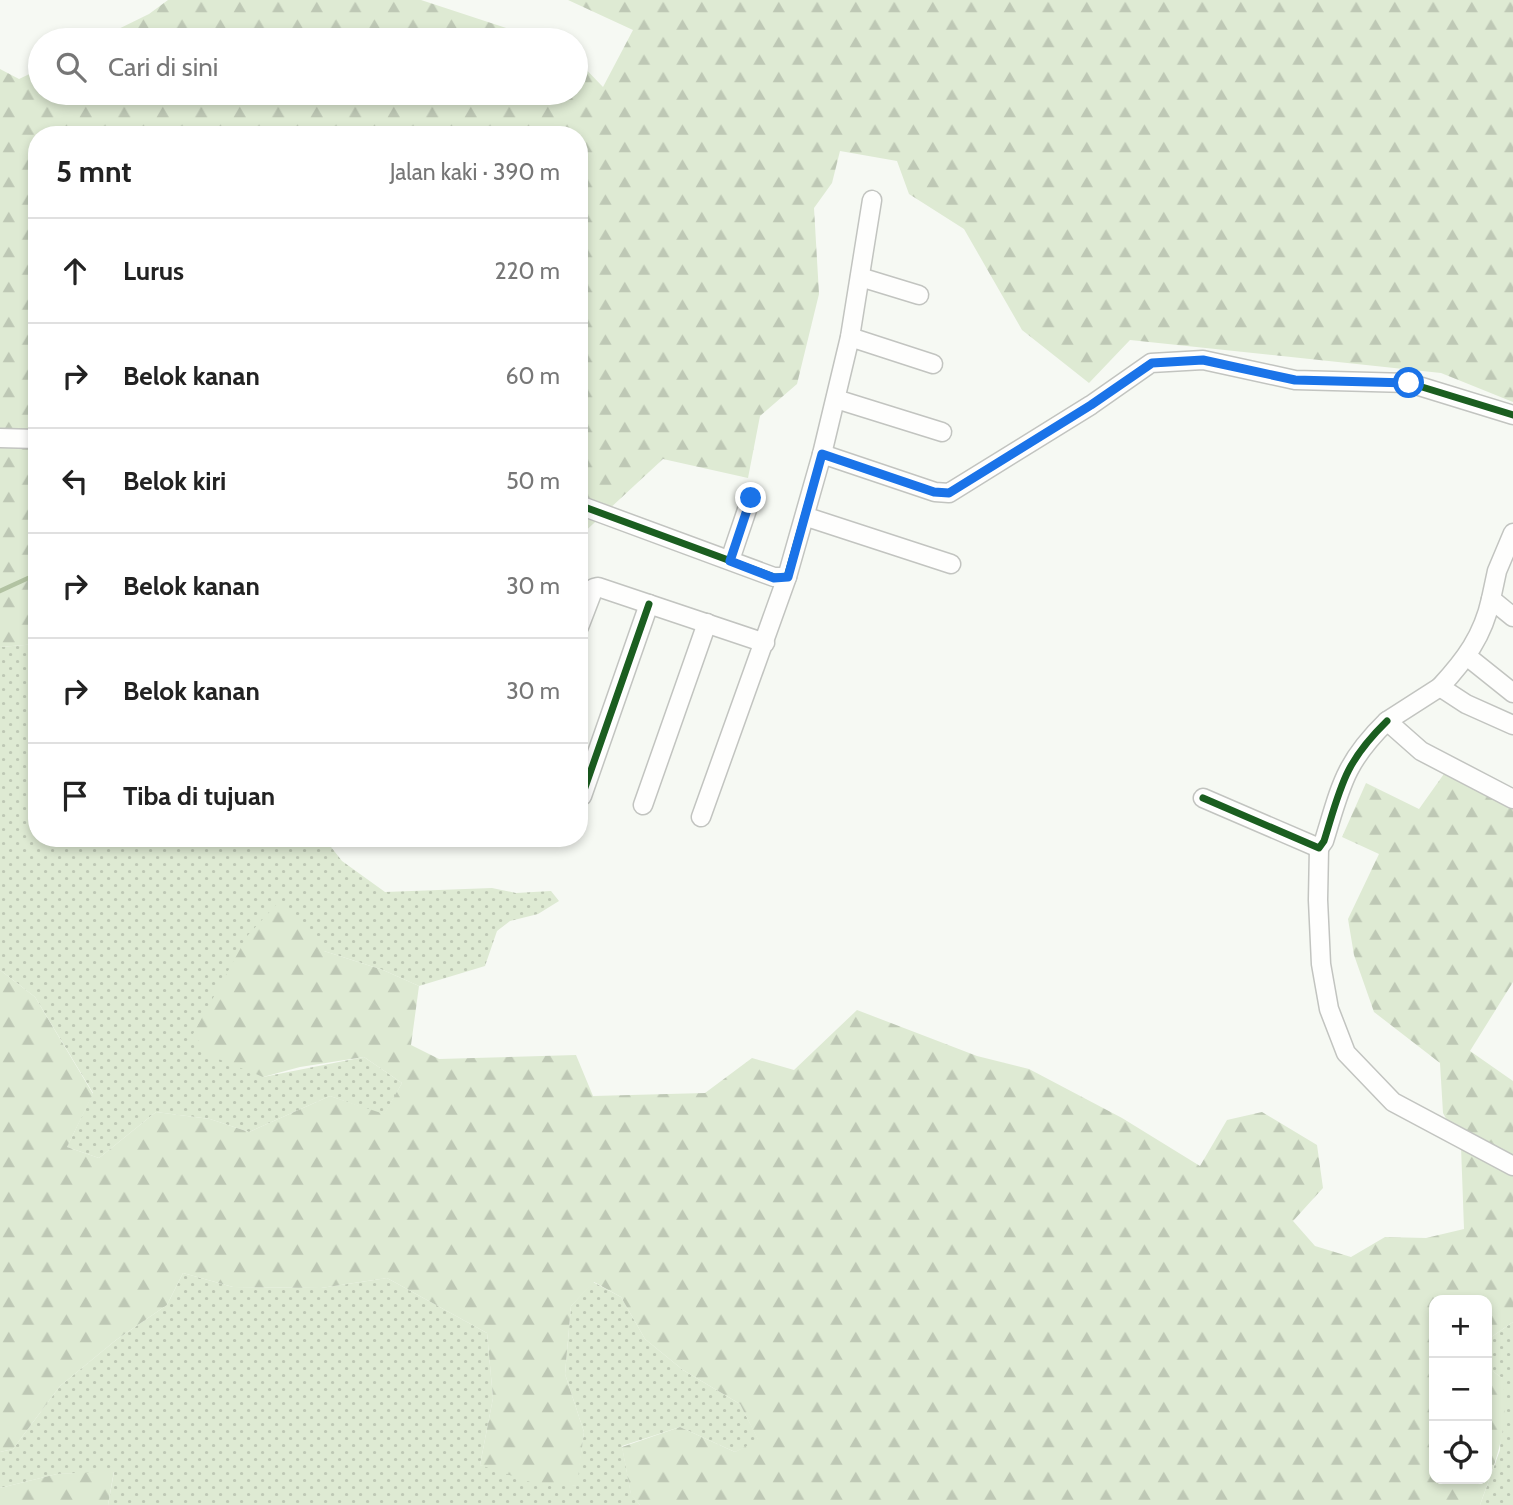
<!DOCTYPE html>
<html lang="id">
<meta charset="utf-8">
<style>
:root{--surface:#fff;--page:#f6f6f6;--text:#222;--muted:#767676;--line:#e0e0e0}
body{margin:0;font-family:Cabin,sans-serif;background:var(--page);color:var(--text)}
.controls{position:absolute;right:21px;bottom:21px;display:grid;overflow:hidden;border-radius:14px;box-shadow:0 4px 10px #0003}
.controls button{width:63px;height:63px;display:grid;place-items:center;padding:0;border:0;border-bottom:2px solid var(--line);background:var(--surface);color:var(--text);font:35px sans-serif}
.stop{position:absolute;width:21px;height:21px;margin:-16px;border:5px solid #1a73e8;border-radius:50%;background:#fff}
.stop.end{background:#1a73e8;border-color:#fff;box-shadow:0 2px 7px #0008}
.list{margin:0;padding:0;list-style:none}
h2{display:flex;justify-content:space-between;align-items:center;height:91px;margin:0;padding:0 28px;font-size:30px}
h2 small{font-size:23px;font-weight:400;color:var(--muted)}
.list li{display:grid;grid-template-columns:46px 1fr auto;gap:21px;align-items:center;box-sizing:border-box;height:105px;padding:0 28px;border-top:2px solid var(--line)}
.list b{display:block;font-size:26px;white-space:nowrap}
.list em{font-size:23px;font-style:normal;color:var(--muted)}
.icon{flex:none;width:38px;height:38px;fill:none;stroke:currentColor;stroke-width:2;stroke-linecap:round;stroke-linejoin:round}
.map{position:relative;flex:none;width:1513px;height:1505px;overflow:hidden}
.search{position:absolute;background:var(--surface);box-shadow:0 4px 10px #0003;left:28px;top:28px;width:560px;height:77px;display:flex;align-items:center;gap:18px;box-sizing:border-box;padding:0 24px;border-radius:38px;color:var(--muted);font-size:26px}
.panel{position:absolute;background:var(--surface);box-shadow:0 4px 10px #0003;left:28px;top:126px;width:560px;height:721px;border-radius:28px}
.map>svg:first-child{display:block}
</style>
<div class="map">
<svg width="1513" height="1505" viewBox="0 0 1513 1505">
<defs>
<pattern id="grass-dots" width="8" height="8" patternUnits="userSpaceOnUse" patternTransform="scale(1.75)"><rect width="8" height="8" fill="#deead3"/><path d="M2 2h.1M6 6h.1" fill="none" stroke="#bec8b5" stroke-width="1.8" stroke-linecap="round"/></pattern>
<pattern id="forest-firs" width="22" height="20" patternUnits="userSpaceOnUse" patternTransform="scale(1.75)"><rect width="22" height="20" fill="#deead3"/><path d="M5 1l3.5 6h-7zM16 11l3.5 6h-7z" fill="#bec8b5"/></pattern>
</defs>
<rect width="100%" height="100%" fill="#f6f9f3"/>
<g fill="url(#grass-dots)">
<path d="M 37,644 L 37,838 L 324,838 L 342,861 L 385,892 L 492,888 L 516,893 L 551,891 L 559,901 L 538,914 L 510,921 L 497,931 L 485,966 L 419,986 L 383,970 L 324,951 L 263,1077 L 364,1057 L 402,1083 L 384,1115 L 330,1096 L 249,1132 L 210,1119 L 156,1112 L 99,1158 L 67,1147 L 93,1093 L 35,997 L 0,970 L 0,647 Z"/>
<path d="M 183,1273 L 233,1287 L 321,1288 L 387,1278 L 487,1333 L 493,1398 L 480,1465 L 576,1486 L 584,1432 L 565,1374 L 571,1306 L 593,1282 L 621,1297 L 645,1339 L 683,1370 L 740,1404 L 759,1441 L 735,1452 L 680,1427 L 622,1446 L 631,1494 L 640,1505 L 108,1505 L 114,1472 L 57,1474 L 0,1488 L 0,1452 L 13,1449 L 60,1386 L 116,1340 L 167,1305 Z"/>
<path d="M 1513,1322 L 1513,1505 L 1480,1505 L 1500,1450 L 1502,1378 L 1487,1367 L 1487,1340 Z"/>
</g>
<g fill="url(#forest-firs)">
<path d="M 168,0 L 421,0 L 543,40 L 96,40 L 149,14 Z"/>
<path d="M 568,0 L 1513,0 L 1513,402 L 1441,373 L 1130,340 L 1089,383 L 1022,330 L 964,229 L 909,194 L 897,161 L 840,151 L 832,183 L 814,208 L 819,294 L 797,384 L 760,416 L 748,478 L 663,459 L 579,537 L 579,135 L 37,135 L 37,644 L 0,647 L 0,69 L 19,79 L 40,69 L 40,93 L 576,93 L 576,59 L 603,87 L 633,30 Z"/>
<path d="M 1446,771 L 1513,809 L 1513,982 L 1470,1051 L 1513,1081 L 1513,1322 L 1487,1340 L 1487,1300 L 1434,1300 L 1434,1479 L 1487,1479 L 1487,1367 L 1502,1378 C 1511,1426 1496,1460 1480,1505 L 640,1505 L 631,1495 L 622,1447 L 680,1427 L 735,1452 L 758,1440 L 740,1404 L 683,1370 L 645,1339 L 621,1297 L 594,1282 L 571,1306 L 565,1374 L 584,1432 L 577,1486 L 536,1484 L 480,1465 L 493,1398 L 487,1333 L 387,1278 L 321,1288 L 233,1287 L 183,1273 L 167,1305 L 116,1340 L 60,1386 L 13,1449 L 0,1452 L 0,970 L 35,997 L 93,1094 L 67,1147 L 99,1158 L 156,1112 L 210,1119 L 249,1132 L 330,1096 L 384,1114 L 402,1083 L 364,1057 L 300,1067 L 263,1077 L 211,1056 L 193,1034 L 248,935 L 277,904 L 324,951 L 383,970 L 419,986 L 411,1045 L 439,1059 L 576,1055 L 593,1096 L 705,1093 L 752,1058 L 794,1070 L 857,1010 L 977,1056 L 1029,1069 L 1122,1118 L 1200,1166 L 1227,1120 L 1262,1112 L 1317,1145 L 1323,1188 L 1293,1221 L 1315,1246 L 1351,1257 L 1385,1237 L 1426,1238 L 1464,1229 L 1461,1146 L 1443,1113 L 1440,1063 L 1374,1012 L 1354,955 L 1348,919 L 1379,854 L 1342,837 L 1366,783 L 1419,809 Z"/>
<path d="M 114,1471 L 108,1505 L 0,1505 L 0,1488 L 57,1474 Z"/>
</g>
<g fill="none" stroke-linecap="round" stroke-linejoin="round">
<path stroke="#b2c3a2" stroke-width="4.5" d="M 0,591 L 37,574"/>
<g stroke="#c2c4c0" stroke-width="21">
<g id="minor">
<path d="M 860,277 L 919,295"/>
<path d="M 850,337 L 933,364"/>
<path d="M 836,399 L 942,432"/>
<path d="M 0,438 L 37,439"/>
<path d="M 822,454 L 850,337 L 872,200"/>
<path d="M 579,505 L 774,577 L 787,577 L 822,454 L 935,492 L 949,493 L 1091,405 L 1151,363 L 1203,360 L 1295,380 L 1409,383 L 1513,415"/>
<path d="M 807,517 L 951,564"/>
<path d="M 1513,533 L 1497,571 L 1491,599 L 1513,617"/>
<path d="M 730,560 L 751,498"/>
<path d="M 1491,599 C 1483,636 1465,660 1440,687 L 1466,704 L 1513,725"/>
<path d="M 579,627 L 594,588 L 598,587 L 765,643"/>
<path d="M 1468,657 L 1513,693"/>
<path d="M 1440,687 L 1387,721 L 1421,751 L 1513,799"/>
<path d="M 582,796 L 649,604"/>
<path d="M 1203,798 L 1319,848 L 1324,841 C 1341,786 1344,763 1387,721"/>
<path d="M 643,805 L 707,623"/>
<path d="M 701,817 L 787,577"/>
<path d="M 1319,848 L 1318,900 L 1321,964 L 1329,1009 L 1346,1053 L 1393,1102 L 1513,1166"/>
</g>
</g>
<use href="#minor" stroke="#fefefd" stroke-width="18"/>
<g stroke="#fff" stroke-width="11">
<g id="cycleway">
<path d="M 579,505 L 774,577 L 787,577 L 822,454 L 935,492 L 949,493 L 1091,405 L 1151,363 L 1203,360 L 1295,380 L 1409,383 L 1513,415"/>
<path d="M 582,796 L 649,604"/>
<path d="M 1203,798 L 1319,848 L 1324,841 C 1341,786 1344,763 1387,721"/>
</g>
</g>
<use href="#cycleway" stroke="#1b5e20" stroke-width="7"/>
</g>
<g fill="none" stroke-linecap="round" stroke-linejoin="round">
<path stroke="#1a73e8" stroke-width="9" d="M 751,498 L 730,561 L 774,578 L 788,577 L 822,454 L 934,492 L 949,493 L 1091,405 L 1152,363 L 1203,360 L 1295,380 L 1409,383"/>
</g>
</svg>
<div class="controls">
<button>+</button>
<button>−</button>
<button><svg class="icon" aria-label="locate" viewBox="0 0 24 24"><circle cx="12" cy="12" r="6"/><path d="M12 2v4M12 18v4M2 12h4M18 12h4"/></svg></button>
</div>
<div class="stop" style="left:1409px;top:383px"></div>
<div class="stop end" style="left:751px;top:498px"></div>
<div class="search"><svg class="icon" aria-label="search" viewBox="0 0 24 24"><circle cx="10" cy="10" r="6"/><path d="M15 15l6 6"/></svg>Cari di sini</div>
<section class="panel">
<h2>5 mnt<small>Jalan kaki · 390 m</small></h2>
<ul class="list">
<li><svg class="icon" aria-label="ahead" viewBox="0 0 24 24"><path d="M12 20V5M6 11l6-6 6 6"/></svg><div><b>Lurus</b></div><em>220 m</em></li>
<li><svg class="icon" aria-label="right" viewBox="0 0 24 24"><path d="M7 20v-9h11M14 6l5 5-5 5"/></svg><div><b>Belok kanan</b></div><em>60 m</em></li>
<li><svg class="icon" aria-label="left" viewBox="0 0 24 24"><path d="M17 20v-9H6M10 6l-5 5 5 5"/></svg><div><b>Belok kiri</b></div><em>50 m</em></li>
<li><svg class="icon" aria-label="right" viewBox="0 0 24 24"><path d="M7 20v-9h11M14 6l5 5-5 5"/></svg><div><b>Belok kanan</b></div><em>30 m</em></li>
<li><svg class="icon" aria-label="right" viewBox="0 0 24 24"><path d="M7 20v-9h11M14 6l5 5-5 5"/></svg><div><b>Belok kanan</b></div><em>30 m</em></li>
<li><svg class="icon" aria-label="arrive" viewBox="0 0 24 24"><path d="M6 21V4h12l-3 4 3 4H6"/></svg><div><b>Tiba di tujuan</b></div></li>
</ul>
</section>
</div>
